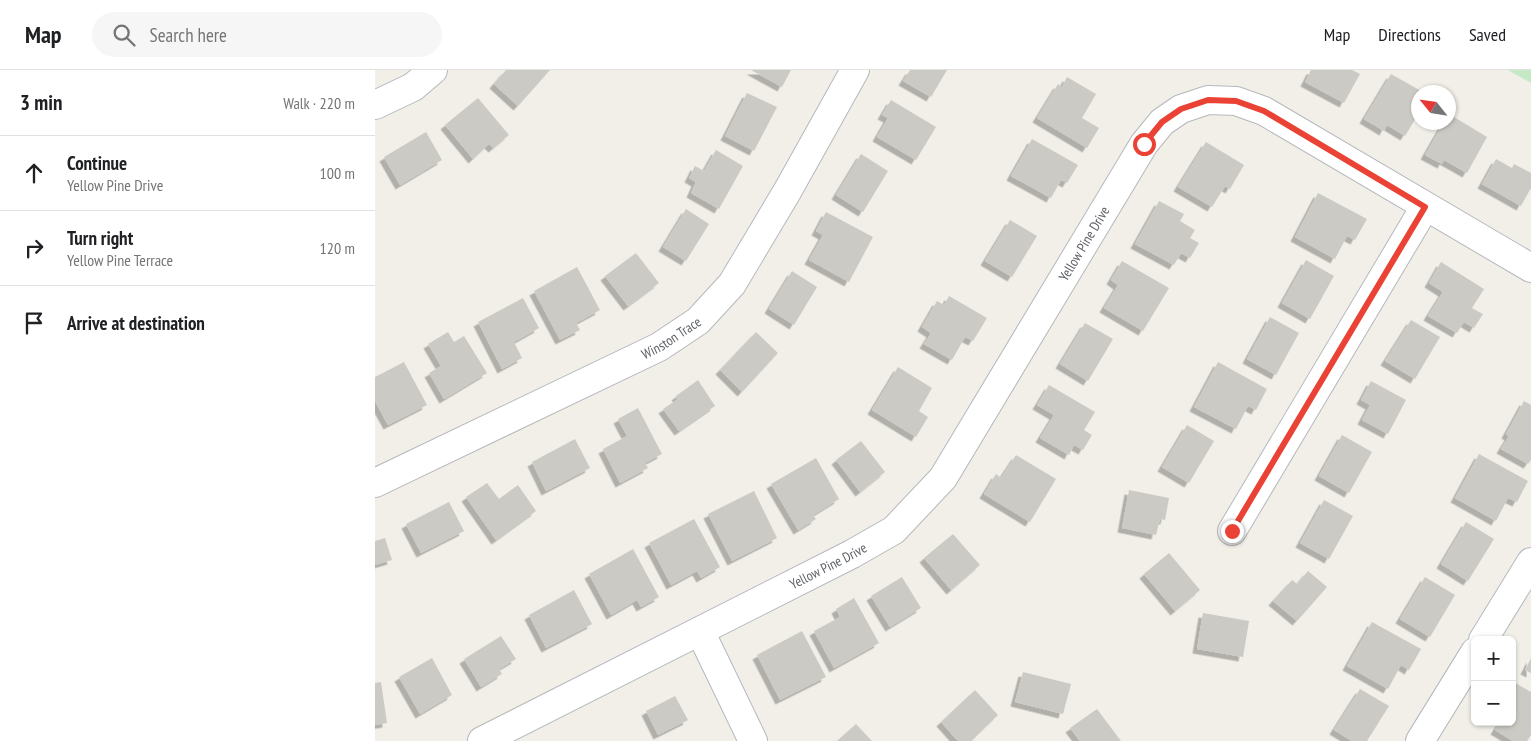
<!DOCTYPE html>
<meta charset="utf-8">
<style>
:root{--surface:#fff;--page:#f6f6f6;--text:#202124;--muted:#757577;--line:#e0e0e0}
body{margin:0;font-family:"PT Sans Narrow",sans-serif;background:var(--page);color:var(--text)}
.controls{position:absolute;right:15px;bottom:15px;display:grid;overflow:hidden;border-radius:8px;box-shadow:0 1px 4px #0004}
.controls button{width:45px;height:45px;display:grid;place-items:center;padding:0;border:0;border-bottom:1px solid var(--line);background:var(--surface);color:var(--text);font:25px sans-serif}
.compass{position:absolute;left:1036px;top:15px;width:45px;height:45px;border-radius:50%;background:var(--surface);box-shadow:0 1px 4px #0004;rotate:300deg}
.stop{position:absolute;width:15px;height:15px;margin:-11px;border:4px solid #ea4335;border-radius:50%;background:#fff}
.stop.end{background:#ea4335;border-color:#fff;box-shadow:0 1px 5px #0008}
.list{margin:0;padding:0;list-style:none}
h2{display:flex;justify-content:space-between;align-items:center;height:65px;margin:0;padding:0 20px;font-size:21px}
h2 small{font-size:16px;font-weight:400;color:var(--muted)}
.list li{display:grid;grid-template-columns:32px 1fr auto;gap:15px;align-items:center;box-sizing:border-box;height:75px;padding:0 20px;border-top:1px solid var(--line)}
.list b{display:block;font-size:19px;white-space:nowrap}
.list p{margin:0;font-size:16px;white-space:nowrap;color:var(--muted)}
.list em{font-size:16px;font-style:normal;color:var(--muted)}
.icon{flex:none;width:28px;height:28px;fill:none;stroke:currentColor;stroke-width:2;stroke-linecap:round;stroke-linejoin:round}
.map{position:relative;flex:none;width:1156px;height:671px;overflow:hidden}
header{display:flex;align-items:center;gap:30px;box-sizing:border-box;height:70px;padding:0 25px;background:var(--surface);border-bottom:1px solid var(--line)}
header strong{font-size:24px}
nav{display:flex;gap:28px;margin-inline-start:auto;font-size:18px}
.search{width:350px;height:45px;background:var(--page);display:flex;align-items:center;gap:12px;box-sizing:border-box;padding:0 18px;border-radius:28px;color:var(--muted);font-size:19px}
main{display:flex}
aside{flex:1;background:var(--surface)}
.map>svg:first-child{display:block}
</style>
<header>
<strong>Map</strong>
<div class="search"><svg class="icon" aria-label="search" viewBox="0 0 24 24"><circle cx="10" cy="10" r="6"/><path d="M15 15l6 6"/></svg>Search here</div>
<nav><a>Map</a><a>Directions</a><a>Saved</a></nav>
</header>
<main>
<aside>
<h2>3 min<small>Walk · 220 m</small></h2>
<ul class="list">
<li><svg class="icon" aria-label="ahead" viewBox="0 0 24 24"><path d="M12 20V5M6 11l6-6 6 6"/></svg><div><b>Continue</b><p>Yellow Pine Drive</p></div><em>100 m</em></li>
<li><svg class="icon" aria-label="right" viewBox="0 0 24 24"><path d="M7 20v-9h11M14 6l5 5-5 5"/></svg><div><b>Turn right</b><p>Yellow Pine Terrace</p></div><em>120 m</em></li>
<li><svg class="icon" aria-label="arrive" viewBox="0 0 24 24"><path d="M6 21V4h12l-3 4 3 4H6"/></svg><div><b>Arrive at destination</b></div></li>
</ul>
</aside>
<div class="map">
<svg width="1156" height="671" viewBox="0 0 1156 671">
<defs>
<filter id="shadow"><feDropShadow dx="-4.5" dy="4.5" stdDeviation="0" flood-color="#0004"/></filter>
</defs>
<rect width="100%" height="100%" fill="#f1efe8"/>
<path fill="#c5e8c5" d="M 1133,0 L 1156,0 L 1156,13 Z"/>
<g fill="#cccac5" filter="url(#shadow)">
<path d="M 131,0 L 175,0 L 143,36 L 119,14 Z"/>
<path d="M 376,0 L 416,0 L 407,17 Z"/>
<path d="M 535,0 L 572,0 L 556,27 L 528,11 Z"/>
<path d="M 936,0 L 977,0 L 985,4 L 969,33 L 930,12 Z"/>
<path d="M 1016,4 L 1048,22 L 1044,22 L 1044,43 L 1030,66 L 1012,55 L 1009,61 L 989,49 Z"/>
<path d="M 692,7 L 721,24 L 707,48 L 724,58 L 712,78 L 662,48 L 683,14 L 687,17 Z"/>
<path d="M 372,23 L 402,37 L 379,81 L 350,66 Z"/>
<path d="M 103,28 L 134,65 L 118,78 L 114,74 L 98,89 L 70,55 Z"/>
<path d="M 516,30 L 561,57 L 541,90 L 502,67 L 513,48 L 507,45 Z"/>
<path d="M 1074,44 L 1112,67 L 1092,103 L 1069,90 L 1067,94 L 1050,85 L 1069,52 L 1074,52 Z"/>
<path d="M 51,62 L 67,90 L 25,115 L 9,87 Z"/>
<path d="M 657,69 L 703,95 L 692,113 L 686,110 L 676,128 L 636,106 Z"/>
<path d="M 831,72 L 869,95 L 855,119 L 850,116 L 837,137 L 803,117 Z"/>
<path d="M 341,80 L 368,96 L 344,139 L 316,123 L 321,112 L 314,108 L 320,96 L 329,101 Z"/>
<path d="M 486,84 L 513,101 L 488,142 L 461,125 Z"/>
<path d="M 1121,89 L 1137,98 L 1139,94 L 1156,103 L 1156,118 L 1146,136 L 1107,114 Z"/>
<path d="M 943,123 L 992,149 L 980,170 L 972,166 L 960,189 L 920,167 Z"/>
<path d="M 784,131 L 809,144 L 805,151 L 820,160 L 815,168 L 824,173 L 815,188 L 806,183 L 799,195 L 760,174 Z"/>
<path d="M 311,139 L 334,154 L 311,191 L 288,177 Z"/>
<path d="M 451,142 L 498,167 L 474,212 L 434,190 L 448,165 L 441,161 Z"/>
<path d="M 635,150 L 662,166 L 637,207 L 610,191 Z"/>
<path d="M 261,183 L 284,213 L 253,236 L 230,206 Z"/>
<path d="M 931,190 L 959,206 L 935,249 L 907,233 Z"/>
<path d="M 747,191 L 794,218 L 768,261 L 729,238 L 743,215 L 736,210 Z"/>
<path d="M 1066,192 L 1109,219 L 1097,238 L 1108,244 L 1099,258 L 1089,252 L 1082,263 L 1053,246 L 1068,222 L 1054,213 Z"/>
<path d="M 202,197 L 225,240 L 201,253 L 205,260 L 185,270 L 159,221 Z"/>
<path d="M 417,201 L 442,217 L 419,255 L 394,239 Z"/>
<path d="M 574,226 L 612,248 L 598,271 L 590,267 L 577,290 L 549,274 L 556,263 L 547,257 L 562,231 L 569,235 Z"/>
<path d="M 148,228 L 164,258 L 139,272 L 147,288 L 127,299 L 103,252 Z"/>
<path d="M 895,247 L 924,263 L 901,305 L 872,289 Z"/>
<path d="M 1036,250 L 1065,267 L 1040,309 L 1010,291 Z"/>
<path d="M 710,253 L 738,269 L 713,311 L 685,294 Z"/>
<path d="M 73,262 L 79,272 L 89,266 L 112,303 L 69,329 L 54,303 L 66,296 L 53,274 Z"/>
<path d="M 381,262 L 403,283 L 367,322 L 345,300 Z"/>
<path d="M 29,292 L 52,335 L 13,355 L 0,331 L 0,307 Z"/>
<path d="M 843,292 L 892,319 L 881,340 L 873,336 L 861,359 L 819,337 Z"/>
<path d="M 523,297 L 557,318 L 544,341 L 553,347 L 541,367 L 497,340 Z"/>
<path d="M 323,310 L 340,336 L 304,361 L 288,339 L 303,329 L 301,326 Z"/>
<path d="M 996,311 L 1031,330 L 1013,364 L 987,350 L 995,335 L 986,330 Z"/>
<path d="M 674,315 L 720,342 L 709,360 L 717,365 L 708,380 L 699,375 L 694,385 L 665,368 L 679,345 L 662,335 Z"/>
<path d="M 1149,331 L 1156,335 L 1156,390 L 1153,394 L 1126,379 L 1134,366 L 1131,364 Z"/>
<path d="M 263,338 L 287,384 L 270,393 L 273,398 L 245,413 L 228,379 L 252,366 L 243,349 Z"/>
<path d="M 812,355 L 839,371 L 814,413 L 787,397 Z"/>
<path d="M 967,365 L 997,382 L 974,423 L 944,406 Z"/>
<path d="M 200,369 L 215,398 L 171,421 L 157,392 Z"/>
<path d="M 486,371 L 510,402 L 485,422 L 461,390 Z"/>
<path d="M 1104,384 L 1153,411 L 1142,432 L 1133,428 L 1121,451 L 1080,428 Z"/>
<path d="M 641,385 L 681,409 L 655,452 L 609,424 L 621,404 L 626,408 Z"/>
<path d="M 441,388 L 464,429 L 438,445 L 441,449 L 423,460 L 396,414 Z"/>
<path d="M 112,413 L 124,429 L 143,415 L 161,441 L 121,470 L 91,427 Z"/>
<path d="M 754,420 L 794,428 L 790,450 L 785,449 L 781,465 L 747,458 Z"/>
<path d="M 379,421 L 402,468 L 357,491 L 333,444 Z"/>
<path d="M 949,430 L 978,446 L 954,489 L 925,473 Z"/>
<path d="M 74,432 L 89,461 L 46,483 L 31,454 Z"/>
<path d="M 319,449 L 345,497 L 326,508 L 322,501 L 296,515 L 274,473 Z"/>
<path d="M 1091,452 L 1119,469 L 1093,511 L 1066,494 Z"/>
<path d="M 578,464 L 605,495 L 576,520 L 549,488 Z"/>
<path d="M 10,468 L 17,490 L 0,495 L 0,471 Z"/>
<path d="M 258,479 L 284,527 L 266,537 L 262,530 L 236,545 L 214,504 Z"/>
<path d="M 794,483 L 825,520 L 800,541 L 769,504 Z"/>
<path d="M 933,501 L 952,517 L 922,551 L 898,531 L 917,510 L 922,514 Z"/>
<path d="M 527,507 L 546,538 L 515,557 L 496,526 Z"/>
<path d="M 1050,507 L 1080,525 L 1055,567 L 1025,549 Z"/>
<path d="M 199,520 L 217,554 L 171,578 L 154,545 Z"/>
<path d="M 479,528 L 504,573 L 459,598 L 439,561 L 465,547 L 461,539 Z"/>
<path d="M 828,543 L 874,551 L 868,587 L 822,579 Z"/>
<path d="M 997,552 L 1046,579 L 1034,600 L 1026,595 L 1013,619 L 972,596 Z"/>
<path d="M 427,561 L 451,607 L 405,630 L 382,585 Z"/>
<path d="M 126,566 L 141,589 L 124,599 L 127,604 L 106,617 L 89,589 Z"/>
<path d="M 57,588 L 77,625 L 45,644 L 24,607 Z"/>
<path d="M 1156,588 L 1156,603 L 1150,600 Z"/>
<path d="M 648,602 L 696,614 L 688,644 L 640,632 Z"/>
<path d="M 1137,611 L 1156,622 L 1156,665 L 1152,671 L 1138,671 L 1120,660 L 1125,652 L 1137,652 Z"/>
<path d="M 6,612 L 12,653 L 0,655 L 0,613 Z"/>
<path d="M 985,619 L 1014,636 L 992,671 L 977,671 L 959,660 Z"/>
<path d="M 600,620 L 623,645 L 596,671 L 583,671 L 566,652 Z"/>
<path d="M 300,626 L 313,650 L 283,665 L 271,641 Z"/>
<path d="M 722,639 L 746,671 L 705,671 L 695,658 Z"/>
<path d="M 481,654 L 497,671 L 462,671 Z"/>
</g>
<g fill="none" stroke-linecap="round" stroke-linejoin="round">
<g stroke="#b5b8bc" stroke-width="30">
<g id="minor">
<path d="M 0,35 L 38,17 L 58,0"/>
<path id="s1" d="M 0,413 L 284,277 L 323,251 L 357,214 L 413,120 L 480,0"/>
<path d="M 857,461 L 1050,137"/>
<path d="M 325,561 L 378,671"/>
<path d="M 1108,570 L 1156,492"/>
<path id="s2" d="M 107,671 L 477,484 L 519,460 L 568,408 L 769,74 L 787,52 L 806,39 L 833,30 L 861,31 L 889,41 L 1156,198"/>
<path d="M 1045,671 L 1100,582"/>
</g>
</g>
<use href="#minor" stroke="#fff" stroke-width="28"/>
</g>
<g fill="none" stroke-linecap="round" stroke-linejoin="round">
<path stroke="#ea4335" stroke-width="6" d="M 769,74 L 787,52 L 806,39 L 833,30 L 861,31 L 889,41 L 1050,137 L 857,461"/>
</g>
<g text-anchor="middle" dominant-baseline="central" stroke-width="5" stroke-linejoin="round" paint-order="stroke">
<g font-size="14" fill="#5f6368" stroke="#fff">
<text stroke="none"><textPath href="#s2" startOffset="808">Yellow Pine Drive</textPath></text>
<text stroke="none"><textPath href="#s1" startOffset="330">Winston Trace</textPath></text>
<text stroke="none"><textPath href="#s2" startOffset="388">Yellow Pine Drive</textPath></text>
</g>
</g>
</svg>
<div class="controls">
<button>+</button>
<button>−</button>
</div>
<svg class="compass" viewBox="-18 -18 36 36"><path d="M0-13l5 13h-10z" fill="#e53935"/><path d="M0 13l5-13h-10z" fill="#757577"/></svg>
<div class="stop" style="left:769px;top:74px"></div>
<div class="stop end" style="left:857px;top:461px"></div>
</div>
</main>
